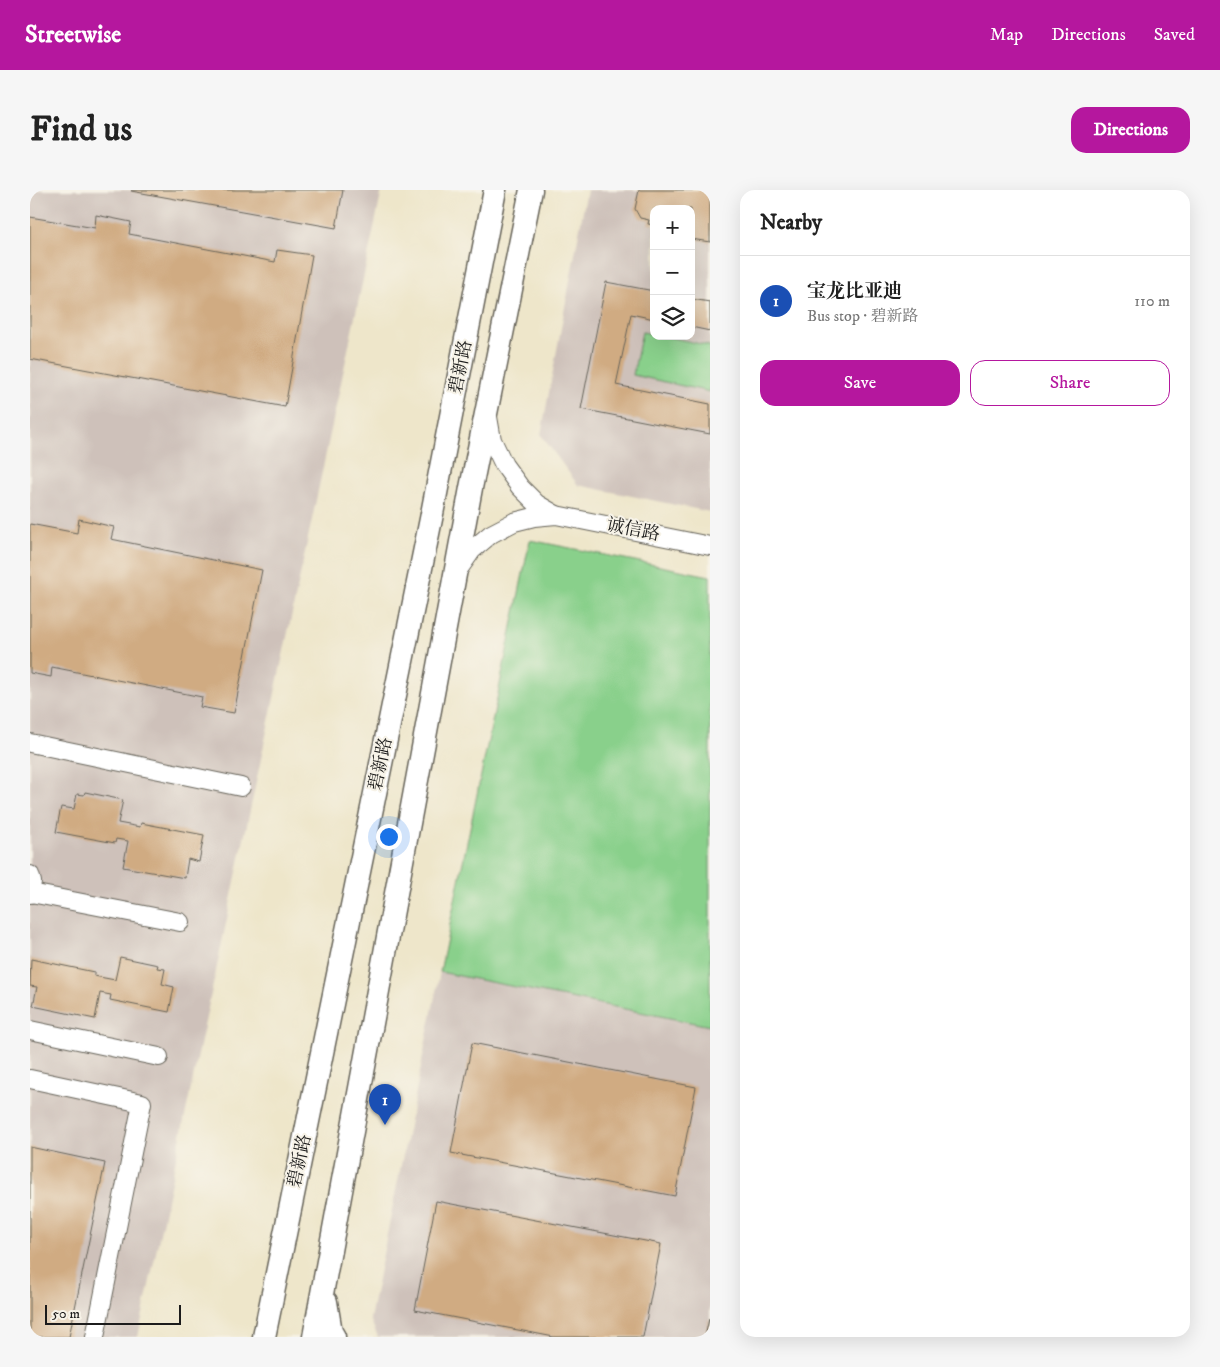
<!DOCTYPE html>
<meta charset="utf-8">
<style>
:root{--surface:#fff;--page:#f6f6f6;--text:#222;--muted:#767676;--line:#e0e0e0;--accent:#b5179e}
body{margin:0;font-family:"IM FELL DW Pica","Noto Serif SC",serif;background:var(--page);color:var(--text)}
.controls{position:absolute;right:15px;top:15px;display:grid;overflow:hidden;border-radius:10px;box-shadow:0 5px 20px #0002}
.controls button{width:45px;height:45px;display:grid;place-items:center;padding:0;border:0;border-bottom:1px solid var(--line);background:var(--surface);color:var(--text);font:25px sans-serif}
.scale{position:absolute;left:15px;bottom:12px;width:136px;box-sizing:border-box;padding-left:5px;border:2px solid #1c1c1c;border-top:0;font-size:14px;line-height:18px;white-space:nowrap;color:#1c1c1c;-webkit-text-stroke:4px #f7f3e8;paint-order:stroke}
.you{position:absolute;left:358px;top:646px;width:18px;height:18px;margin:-12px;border:4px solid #fff;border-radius:50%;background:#1a73e8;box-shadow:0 0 0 8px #1a73e833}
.badge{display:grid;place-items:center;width:32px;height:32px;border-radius:50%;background:var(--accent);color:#fff;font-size:16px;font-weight:700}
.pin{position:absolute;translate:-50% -41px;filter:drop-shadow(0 1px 2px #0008)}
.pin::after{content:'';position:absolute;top:26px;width:18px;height:15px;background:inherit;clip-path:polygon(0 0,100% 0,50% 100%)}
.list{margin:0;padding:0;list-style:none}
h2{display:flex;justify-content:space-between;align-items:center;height:65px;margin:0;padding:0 20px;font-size:21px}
h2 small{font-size:16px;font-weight:400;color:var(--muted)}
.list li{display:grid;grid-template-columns:32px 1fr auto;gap:15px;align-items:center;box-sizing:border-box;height:90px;padding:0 20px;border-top:1px solid var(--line)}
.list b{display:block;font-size:19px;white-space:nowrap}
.list p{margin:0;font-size:16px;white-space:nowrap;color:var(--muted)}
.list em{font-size:16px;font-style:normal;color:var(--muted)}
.actions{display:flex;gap:10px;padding:15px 20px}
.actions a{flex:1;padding:11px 0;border:1px solid var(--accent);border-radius:15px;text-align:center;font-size:18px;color:var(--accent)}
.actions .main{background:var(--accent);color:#fff}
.icon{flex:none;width:28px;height:28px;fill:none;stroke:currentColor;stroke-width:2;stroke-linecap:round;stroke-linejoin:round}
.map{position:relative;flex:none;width:680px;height:1147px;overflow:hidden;border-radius:15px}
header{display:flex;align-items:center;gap:30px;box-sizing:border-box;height:70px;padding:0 25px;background:var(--accent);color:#fff}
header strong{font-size:24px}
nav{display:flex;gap:28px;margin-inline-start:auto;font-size:18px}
.intro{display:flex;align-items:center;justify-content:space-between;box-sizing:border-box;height:120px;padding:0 30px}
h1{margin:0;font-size:35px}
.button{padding:12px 22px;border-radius:15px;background:var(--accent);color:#fff;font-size:18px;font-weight:700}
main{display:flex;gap:30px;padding:0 30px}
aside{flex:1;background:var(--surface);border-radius:15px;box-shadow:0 5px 20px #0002}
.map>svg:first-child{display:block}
</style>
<header>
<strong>Streetwise</strong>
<nav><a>Map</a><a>Directions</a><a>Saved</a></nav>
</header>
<div class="intro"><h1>Find us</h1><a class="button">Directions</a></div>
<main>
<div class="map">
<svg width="680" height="1147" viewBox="0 0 680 1147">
<rect width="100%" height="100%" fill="#f7f3e8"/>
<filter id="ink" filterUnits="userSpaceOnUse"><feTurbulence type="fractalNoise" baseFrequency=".02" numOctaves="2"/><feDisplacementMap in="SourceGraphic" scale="10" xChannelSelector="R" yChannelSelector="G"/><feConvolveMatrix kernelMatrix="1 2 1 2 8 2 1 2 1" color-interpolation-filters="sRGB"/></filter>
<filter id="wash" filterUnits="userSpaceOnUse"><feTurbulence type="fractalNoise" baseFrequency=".0096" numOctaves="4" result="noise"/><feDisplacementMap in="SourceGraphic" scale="20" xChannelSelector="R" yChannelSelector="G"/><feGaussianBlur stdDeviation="1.12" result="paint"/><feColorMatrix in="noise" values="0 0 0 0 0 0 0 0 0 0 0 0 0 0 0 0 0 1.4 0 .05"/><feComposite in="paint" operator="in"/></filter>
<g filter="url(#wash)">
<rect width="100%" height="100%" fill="#eee6ca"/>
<g fill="#cec1ba" fill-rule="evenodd">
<path d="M 0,0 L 352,0 L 108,1147 L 0,1147 Z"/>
<path d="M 557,0 L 680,0 L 680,322 L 548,295 L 511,245 ZM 624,19 L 661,19 L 661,146 L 624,146 Z"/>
<path d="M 410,782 L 680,836 L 680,1147 L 348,1147 L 340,1129 Z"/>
</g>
<g fill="#89d08b" stroke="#527654">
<path d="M 612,142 L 624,144 L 624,146 L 634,146 L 680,156 L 680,202 L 603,185 Z"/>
<path d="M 500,350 L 680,386 L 680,836 L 410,782 Z"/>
</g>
<g id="blocks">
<g fill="#d0ab82">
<path d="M 102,0 L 313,0 L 306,38 L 101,1 Z"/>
<path d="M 609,0 L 680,0 L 680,52 L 661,49 L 661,19 L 624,19 L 624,35 L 618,34 L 619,30 L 610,28 L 605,19 Z"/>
<path d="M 66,25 L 101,32 L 99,44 L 245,72 L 247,60 L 282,65 L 255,217 L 0,169 L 0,27 L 65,38 Z"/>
<path d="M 576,92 L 624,101 L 624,129 L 601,124 L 586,195 L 680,214 L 680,244 L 551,219 Z"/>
<path d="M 661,109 L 680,112 L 680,141 L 661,137 Z"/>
<path d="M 49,329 L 84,337 L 81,349 L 232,380 L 204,523 L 170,517 L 172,507 L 22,477 L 21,487 L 0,483 L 0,334 L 47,343 Z"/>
<path d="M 55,602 L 93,610 L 88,633 L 110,637 L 111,633 L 174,645 L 169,672 L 158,669 L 155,688 L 93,677 L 98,651 L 86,649 L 85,653 L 26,642 L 31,617 L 44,619 L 47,604 L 54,605 Z"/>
<path d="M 90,767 L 128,775 L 127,778 L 135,779 L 132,794 L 144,797 L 139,822 L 80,810 L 81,805 L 70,803 L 65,829 L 3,816 L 7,797 L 0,796 L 1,769 L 64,782 L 64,786 L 85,790 Z"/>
<path d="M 442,853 L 666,897 L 645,1006 L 421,963 Z"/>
<path d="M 0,957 L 75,973 L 39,1147 L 0,1147 Z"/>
<path d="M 406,1011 L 631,1054 L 613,1147 L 524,1147 L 385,1120 Z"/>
<path d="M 679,1128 L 680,1147 L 675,1147 Z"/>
</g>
</g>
</g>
<g filter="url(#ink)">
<use href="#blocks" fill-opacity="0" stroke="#666359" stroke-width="1"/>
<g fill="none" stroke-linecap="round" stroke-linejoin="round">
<g stroke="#666359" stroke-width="20">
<g id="minor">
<path d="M 458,227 L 462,250 L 474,275 L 490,297 L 507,314 L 526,325"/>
<path d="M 428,380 L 442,360 L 461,344 L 484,332 L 504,327 L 526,325 L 680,356"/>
<path d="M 0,553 L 211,597"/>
<path d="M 0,685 L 2,692 L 0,704"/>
<path d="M 1,703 L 150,732"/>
<path d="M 0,840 L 129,867"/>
<path d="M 0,889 L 112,913 L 65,1147"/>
</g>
</g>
<g stroke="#666359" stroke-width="25">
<g id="major">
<path d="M 296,1112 L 301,1142 L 304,1147"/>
<path d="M 234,1147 L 401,329 L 465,0"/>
<path d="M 284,1147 L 441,298 L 501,0"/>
</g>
</g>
<use href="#minor" stroke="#fff" stroke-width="18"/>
<use href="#major" stroke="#fff" stroke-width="22"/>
</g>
</g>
<g text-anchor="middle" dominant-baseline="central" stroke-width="4" stroke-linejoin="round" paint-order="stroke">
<g font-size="18" fill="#1c1c1c" stroke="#f7f3e8">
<text transform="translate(431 177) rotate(-79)">碧新路</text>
<text transform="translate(603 340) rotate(11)">诚信路</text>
<text transform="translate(351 574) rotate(-78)">碧新路</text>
<text transform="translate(270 971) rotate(-78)">碧新路</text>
</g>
</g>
</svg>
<div class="controls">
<button>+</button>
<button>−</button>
<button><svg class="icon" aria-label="layers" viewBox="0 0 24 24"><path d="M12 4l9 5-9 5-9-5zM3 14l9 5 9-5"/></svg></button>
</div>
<div class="scale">50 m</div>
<div class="you"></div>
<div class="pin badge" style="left:355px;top:935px;background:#1a4fb4">1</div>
</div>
<aside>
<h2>Nearby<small></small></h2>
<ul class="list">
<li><span class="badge" style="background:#1a4fb4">1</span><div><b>宝龙比亚迪</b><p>Bus stop · 碧新路</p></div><em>110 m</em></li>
</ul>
<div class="actions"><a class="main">Save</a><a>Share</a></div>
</aside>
</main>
